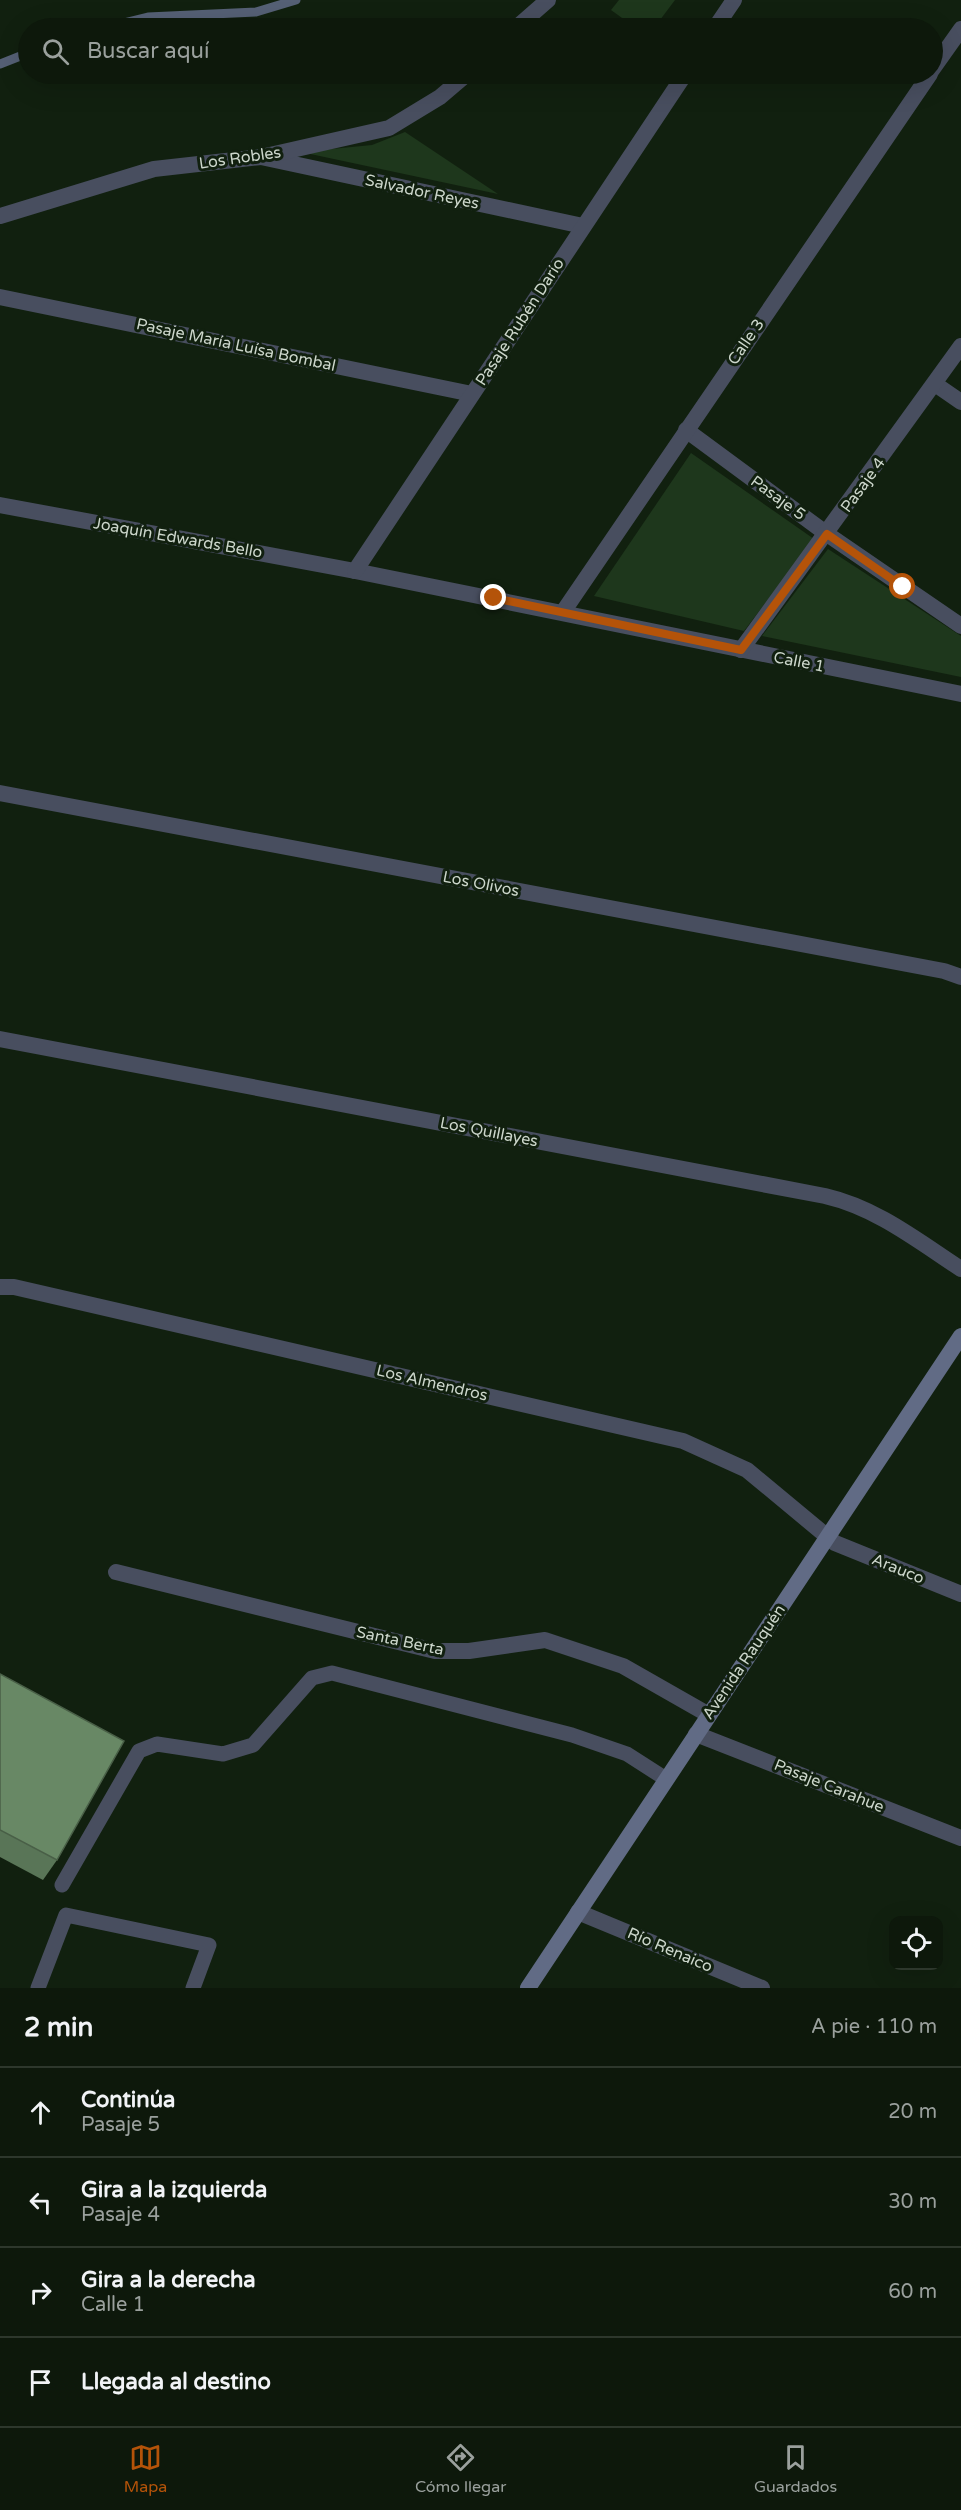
<!DOCTYPE html>
<html lang="es">
<meta charset="utf-8">
<style>
:root{--surface:#0d180b;--page:#162114;--text:#f1f3f6;--muted:#9aa09d;--line:#2d372c;--accent:#b45309}
body{margin:0;font-family:"Varela Round",sans-serif;background:var(--page);color:var(--text)}
.controls{position:absolute;right:18px;bottom:18px;display:grid;overflow:hidden;border-radius:12px;box-shadow:0 6px 24px #0002}
.controls button{width:54px;height:54px;display:grid;place-items:center;padding:0;border:0;border-bottom:2px solid var(--line);background:var(--surface);color:var(--text);font:30px sans-serif}
.stop{position:absolute;width:18px;height:18px;margin:-14px;border:4px solid #b45309;border-radius:50%;background:#fff}
.stop.end{background:#b45309;border-color:#fff;box-shadow:0 2px 6px #0008}
.list{margin:0;padding:0;list-style:none}
h2{display:flex;justify-content:space-between;align-items:center;height:78px;margin:0;padding:0 24px;font-size:26px}
h2 small{font-size:20px;font-weight:400;color:var(--muted)}
.list li{display:grid;grid-template-columns:39px 1fr auto;gap:18px;align-items:center;box-sizing:border-box;height:90px;padding:0 24px;border-top:2px solid var(--line)}
.list b{display:block;font-size:22px;white-space:nowrap}
.list p{margin:0;font-size:20px;white-space:nowrap;color:var(--muted)}
.list em{font-size:20px;font-style:normal;color:var(--muted)}
.icon{flex:none;width:33px;height:33px;fill:none;stroke:currentColor;stroke-width:2;stroke-linecap:round;stroke-linejoin:round}
.map{position:relative;flex:none;width:961px;height:1988px;overflow:hidden}
.search{position:absolute;background:var(--surface);box-shadow:0 6px 24px #0002;left:18px;right:18px;top:18px;height:66px;display:flex;align-items:center;gap:15px;box-sizing:border-box;padding:0 21px;border-radius:33px;color:var(--muted);font-size:22px}
.sheet{height:438px;background:var(--surface)}
nav{display:flex;justify-content:space-around;align-items:center;box-sizing:border-box;height:84px;border-top:2px solid var(--line);background:var(--surface);font-size:16px;color:var(--muted)}
nav a{display:grid;justify-items:center;gap:3px}
nav .on{color:var(--accent)}
.map>svg:first-child{display:block}
</style>
<div class="map">
<svg width="961" height="1988" viewBox="0 0 961 1988">
<rect width="100%" height="100%" fill="#11200f"/>
<g fill="#1e371c">
<path d="M 619,0 L 675,0 L 654,28 L 636,28 L 611,10 Z"/>
<path d="M 405,132 L 498,194 L 301,152 L 372,145 Z"/>
<path d="M 691,453 L 814,539 L 744,631 L 594,596 Z"/>
<path d="M 828,549 L 961,636 L 961,677 L 762,636 Z"/>
</g>
<g fill="none" stroke-linecap="round" stroke-linejoin="round">
<g stroke="#556075" stroke-width="9">
<path d="M 103,28 L 148,17 L 256,12 L 296,0"/>
<path d="M 0,64 L 28,53"/>
</g>
<g stroke="#484e5f" stroke-width="15">
<path d="M 62,1885 L 139,1751 L 157,1744 L 223,1754 L 253,1745 L 312,1678 L 332,1673 L 572,1735 L 627,1754 L 666,1779"/>
<path d="M 38,1988 L 66,1915 L 209,1945 L 193,1988"/>
</g>
<g stroke="#484e5f" stroke-width="16">
<path d="M 715,28 L 734,0"/>
<path d="M 932,70 L 961,29"/>
<path d="M 261,157 L 583,226"/>
<path d="M 0,297 L 472,394"/>
<path d="M 935,384 L 961,402"/>
<path d="M 686,430 L 827,534 L 961,626"/>
<path d="M 0,505 L 355,571 L 961,694"/>
<path d="M 355,571 L 685,74"/>
<path d="M 563,612 L 930,74"/>
<path d="M 741,650 L 961,346"/>
<path d="M 0,793 L 944,971 L 961,977"/>
<path d="M 0,1039 L 825,1196 C 877,1208 918,1241 961,1269"/>
<path d="M 0,1287 L 14,1287 L 683,1441 L 747,1470 L 835,1543 L 961,1594"/>
<path d="M 116,1572 L 435,1651 L 469,1651 L 545,1640 L 623,1666 L 709,1715"/>
<path d="M 696,1734 L 961,1838"/>
<path d="M 578,1912 L 762,1988"/>
</g>
<g stroke="#484e5f" stroke-width="16">
<path d="M 516,28 L 548,0"/>
<path d="M 0,216 L 154,169 L 261,157 L 389,128 L 440,97 L 467,74"/>
</g>
<path stroke="#616b85" stroke-width="16" d="M 528,1988 L 961,1336"/>
</g>
<path fill="#597557" d="M 0,1674 L 57,1860 L 43,1880 L 0,1857 Z"/>
<path fill="#688865" stroke="#495f47" stroke-width="1.5" d="M 0,1674 L 124,1741 L 57,1860 L 0,1830 Z"/>
<g fill="none" stroke-linecap="round" stroke-linejoin="round">
<path stroke="#b45309" stroke-width="8" d="M 494,598 L 741,650 L 827,534 L 903,587"/>
</g>
<g text-anchor="middle" dominant-baseline="central" stroke-width="6" stroke-linejoin="round" paint-order="stroke">
<g font-size="16" fill="#ccd6cb" stroke="#11200f">
<text transform="translate(240 158) rotate(-8)">Los Robles</text>
<text transform="translate(422 192) rotate(12)">Salvador Reyes</text>
<text transform="translate(520 322) rotate(-57)">Pasaje Rubén Darío</text>
<text transform="translate(746 342) rotate(-56)">Calle 3</text>
<text transform="translate(236 345) rotate(12)">Pasaje María Luísa Bombal</text>
<text transform="translate(863 485) rotate(-54)">Pasaje 4</text>
<text transform="translate(778 498) rotate(36)">Pasaje 5</text>
<text transform="translate(178 538) rotate(10)">Joaquín Edwards Bello</text>
<text transform="translate(799 662) rotate(11)">Calle 1</text>
<text transform="translate(481 884) rotate(11)">Los Olivos</text>
<text transform="translate(489 1132) rotate(11)">Los Quillayes</text>
<text transform="translate(432 1383) rotate(13)">Los Almendros</text>
<text transform="translate(898 1569) rotate(22)">Arauco</text>
<text transform="translate(400 1641) rotate(12)">Santa Berta</text>
<text transform="translate(744 1662) rotate(-56)">Avenida Rauquén</text>
<text transform="translate(829 1786) rotate(22)">Pasaje Carahue</text>
<text transform="translate(670 1950) rotate(23)">Río Renaico</text>
</g>
</g>
</svg>
<div class="controls">
<button><svg class="icon" aria-label="locate" viewBox="0 0 24 24"><circle cx="12" cy="12" r="6"/><path d="M12 2v4M12 18v4M2 12h4M18 12h4"/></svg></button>
</div>
<div class="stop" style="left:903px;top:587px"></div>
<div class="stop end" style="left:494px;top:598px"></div>
<div class="search"><svg class="icon" aria-label="search" viewBox="0 0 24 24"><circle cx="10" cy="10" r="6"/><path d="M15 15l6 6"/></svg>Buscar aquí</div>
</div>
<section class="sheet">
<h2>2 min<small>A pie · 110 m</small></h2>
<ul class="list">
<li><svg class="icon" aria-label="ahead" viewBox="0 0 24 24"><path d="M12 20V5M6 11l6-6 6 6"/></svg><div><b>Continúa</b><p>Pasaje 5</p></div><em>20 m</em></li>
<li><svg class="icon" aria-label="left" viewBox="0 0 24 24"><path d="M17 20v-9H6M10 6l-5 5 5 5"/></svg><div><b>Gira a la izquierda</b><p>Pasaje 4</p></div><em>30 m</em></li>
<li><svg class="icon" aria-label="right" viewBox="0 0 24 24"><path d="M7 20v-9h11M14 6l5 5-5 5"/></svg><div><b>Gira a la derecha</b><p>Calle 1</p></div><em>60 m</em></li>
<li><svg class="icon" aria-label="arrive" viewBox="0 0 24 24"><path d="M6 21V4h12l-3 4 3 4H6"/></svg><div><b>Llegada al destino</b></div></li>
</ul>
</section>
<nav>
<a class="on"><svg class="icon" aria-label="map" viewBox="0 0 24 24"><path d="M3 6l6-2 6 2 6-2v14l-6 2-6-2-6 2zM9 4v14M15 6v14"/></svg>Mapa</a>
<a><svg class="icon" aria-label="directions" viewBox="0 0 24 24"><path d="M12 3l9 9-9 9-9-9zM9 14v-3h6M13 9l2 2-2 2"/></svg>Cómo llegar</a>
<a><svg class="icon" aria-label="saved" viewBox="0 0 24 24"><path d="M7 4h10v16l-5-4-5 4z"/></svg>Guardados</a>
</nav>
